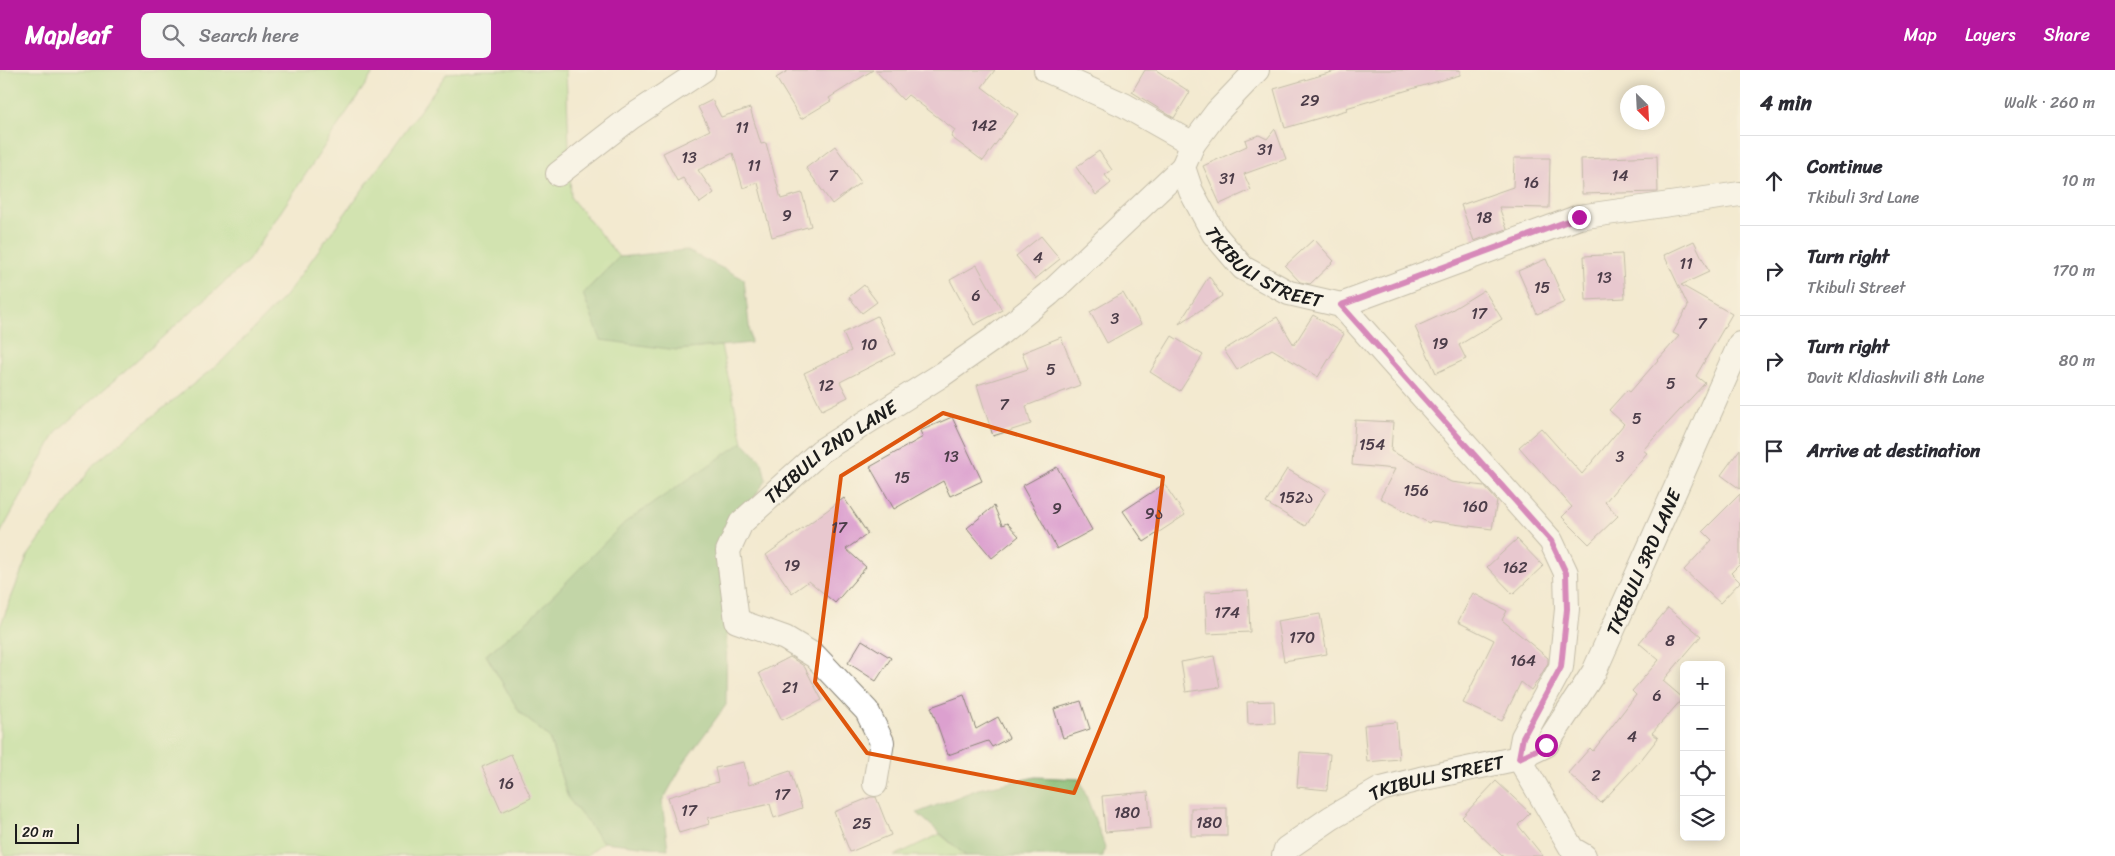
<!DOCTYPE html>
<meta charset="utf-8">
<style>
:root{--surface:#fff;--page:#f7f7f7;--text:#2b2b33;--muted:#7c7c81;--line:#e1e1e2;--accent:#b5179e}
body{margin:0;font-family:Sriracha,"Noto Sans Georgian",sans-serif;background:var(--page);color:var(--text)}
.controls{position:absolute;right:15px;bottom:15px;display:grid;overflow:hidden;border-radius:8px;box-shadow:0 2px 12px #0003}
.controls button{width:45px;height:45px;display:grid;place-items:center;padding:0;border:0;border-bottom:1px solid var(--line);background:var(--surface);color:var(--text);font:25px sans-serif}
.compass{position:absolute;left:1620px;top:15px;width:45px;height:45px;border-radius:50%;background:var(--surface);box-shadow:0 2px 12px #0003;rotate:156deg}
.scale{position:absolute;left:15px;bottom:12px;width:64px;box-sizing:border-box;padding-left:5px;border:2px solid #1c1c1c;border-top:0;font-size:14px;line-height:18px;white-space:nowrap;color:#1c1c1c;-webkit-text-stroke:4px #fcf5e5;paint-order:stroke}
.stop{position:absolute;width:15px;height:15px;margin:-11px;border:4px solid #b5179e;border-radius:50%;background:#fff}
.stop.end{background:#b5179e;border-color:#fff;box-shadow:0 1px 5px #0008}
.list{margin:0;padding:0;list-style:none}
h2{display:flex;justify-content:space-between;align-items:center;height:65px;margin:0;padding:0 20px;font-size:21px}
h2 small{font-size:16px;font-weight:400;color:var(--muted)}
.list li{display:grid;grid-template-columns:32px 1fr auto;gap:15px;align-items:center;box-sizing:border-box;height:90px;padding:0 20px;border-top:1px solid var(--line)}
.list b{display:block;font-size:19px;white-space:nowrap}
.list p{margin:0;font-size:16px;white-space:nowrap;color:var(--muted)}
.list em{font-size:16px;font-style:normal;color:var(--muted)}
.icon{flex:none;width:28px;height:28px;fill:none;stroke:currentColor;stroke-width:2;stroke-linecap:round;stroke-linejoin:round}
.map{position:relative;flex:none;width:1740px;height:786px;overflow:hidden}
header{display:flex;align-items:center;gap:30px;box-sizing:border-box;height:70px;padding:0 25px;background:var(--accent);color:#fff}
header strong{font-size:24px}
nav{display:flex;gap:28px;margin-inline-start:auto;font-size:18px}
.search{width:350px;height:45px;background:var(--page);display:flex;align-items:center;gap:12px;box-sizing:border-box;padding:0 18px;border-radius:8px;color:var(--muted);font-size:19px}
main{display:flex}
aside{flex:1;background:var(--surface)}
.map>svg:first-child{display:block}
</style>
<header>
<strong>Mapleaf</strong>
<div class="search"><svg class="icon" aria-label="search" viewBox="0 0 24 24"><circle cx="10" cy="10" r="6"/><path d="M15 15l6 6"/></svg>Search here</div>
<nav><a>Map</a><a>Layers</a><a>Share</a></nav>
</header>
<main>
<div class="map">
<svg width="1740" height="786" viewBox="0 0 1740 786">
<rect width="100%" height="100%" fill="#fcf5e5"/>
<filter id="ink" filterUnits="userSpaceOnUse"><feTurbulence type="fractalNoise" baseFrequency=".02" numOctaves="2"/><feDisplacementMap in="SourceGraphic" scale="10" xChannelSelector="R" yChannelSelector="G"/><feConvolveMatrix kernelMatrix="1 2 1 2 8 2 1 2 1" color-interpolation-filters="sRGB"/></filter>
<filter id="wash" filterUnits="userSpaceOnUse"><feTurbulence type="fractalNoise" baseFrequency=".0096" numOctaves="4" result="noise"/><feDisplacementMap in="SourceGraphic" scale="20" xChannelSelector="R" yChannelSelector="G"/><feGaussianBlur stdDeviation="1.12" result="paint"/><feColorMatrix in="noise" values="0 0 0 0 0 0 0 0 0 0 0 0 0 0 0 0 0 1.4 0 .05"/><feComposite in="paint" operator="in"/></filter>
<g filter="url(#wash)">
<rect width="100%" height="100%" fill="#f3ead0"/>
<g fill="#abdc8a" stroke="#647c53">
<path d="M 0,0 L 375,0 L 248,191 L 57,361 L 0,464 Z"/>
<path d="M 484,0 L 566,0 L 571,128 L 619,187 L 583,224 L 677,280 L 721,276 L 743,372 L 486,585 L 520,643 L 549,667 L 568,728 L 603,772 L 586,786 L 5,786 L 0,773 L 0,557 L 27,487 L 95,393 L 222,291 L 286,225 L 447,3 Z"/>
<path d="M 940,764 L 966,786 L 894,786 Z"/>
</g>
<g fill="#88bc76" stroke="#526c49">
<path d="M 686,180 L 744,209 L 751,273 L 677,280 L 601,270 L 583,224 L 619,187 Z"/>
<path d="M 743,372 L 762,392 L 766,410 L 720,477 L 727,539 L 726,635 L 685,691 L 662,732 L 668,779 L 603,772 L 568,728 L 549,667 L 520,643 L 486,585 L 533,546 L 624,453 Z"/>
<path d="M 1036,707 L 1080,709 L 1105,777 L 1103,786 L 966,786 L 917,743 L 978,719 Z"/>
</g>
<g id="blocks">
<g fill="#dca0cf">
<path d="M 789,0 L 873,0 L 829,28 L 831,31 L 801,49 L 776,8 Z"/>
<path d="M 875,0 L 995,0 L 982,17 L 1018,44 L 983,91 L 951,67 L 955,60 L 908,25 L 903,30 Z"/>
<path d="M 1145,0 L 1156,0 L 1190,22 L 1174,48 L 1132,22 Z"/>
<path d="M 1339,0 L 1460,0 L 1460,5 L 1346,38 L 1347,40 L 1285,58 L 1274,19 Z"/>
<path d="M 712,30 L 721,47 L 750,38 L 761,74 L 766,73 L 781,129 L 802,123 L 811,156 L 772,167 L 758,113 L 743,118 L 733,83 L 698,100 L 714,123 L 700,133 L 683,108 L 677,111 L 663,83 L 710,60 L 698,37 Z"/>
<path d="M 1275,59 L 1286,89 L 1244,104 L 1251,120 L 1220,134 L 1203,96 L 1247,76 L 1245,70 L 1259,65 L 1267,69 Z"/>
<path d="M 835,76 L 861,112 L 832,134 L 806,98 Z"/>
<path d="M 1099,81 L 1112,100 L 1105,105 L 1111,113 L 1096,125 L 1076,97 Z"/>
<path d="M 1657,86 L 1658,122 L 1582,124 L 1581,89 Z"/>
<path d="M 1514,88 L 1550,88 L 1549,138 L 1499,137 L 1507,159 L 1474,171 L 1461,135 L 1513,117 Z"/>
<path d="M 1041,166 L 1060,189 L 1035,209 L 1016,186 Z"/>
<path d="M 1314,169 L 1334,191 L 1310,214 L 1300,212 L 1285,196 Z"/>
<path d="M 1694,171 L 1709,202 L 1681,215 L 1732,244 L 1696,306 L 1705,313 L 1643,380 L 1647,383 L 1605,432 L 1618,446 L 1589,474 L 1562,447 L 1572,437 L 1519,377 L 1541,358 L 1582,404 L 1624,354 L 1609,340 L 1627,320 L 1630,322 L 1679,266 L 1673,263 L 1688,236 L 1664,185 Z"/>
<path d="M 1622,184 L 1625,228 L 1586,230 L 1584,186 Z"/>
<path d="M 1546,189 L 1565,232 L 1537,244 L 1518,201 Z"/>
<path d="M 977,195 L 1002,240 L 974,255 L 950,210 Z"/>
<path d="M 1209,206 L 1222,226 L 1179,254 Z"/>
<path d="M 864,215 L 877,232 L 862,243 L 849,227 Z"/>
<path d="M 1484,220 L 1502,249 L 1459,275 L 1466,289 L 1436,303 L 1415,257 L 1450,241 Z"/>
<path d="M 1123,223 L 1141,254 L 1107,273 L 1090,242 Z"/>
<path d="M 1313,245 L 1344,264 L 1318,307 L 1272,279 L 1237,300 L 1224,280 L 1277,247 L 1294,275 Z"/>
<path d="M 877,246 L 895,284 L 840,312 L 848,327 L 822,340 L 804,303 L 851,281 L 843,263 Z"/>
<path d="M 1172,266 L 1203,285 L 1180,321 L 1150,302 Z"/>
<path d="M 1061,267 L 1080,315 L 1026,336 L 1031,354 L 993,366 L 977,315 L 1028,299 L 1022,283 Z"/>
<path d="M 952,347 L 982,411 L 950,426 L 943,411 L 894,439 L 870,397 L 923,367 L 920,361 Z"/>
<path d="M 1355,350 L 1393,352 L 1391,381 L 1451,412 L 1484,416 L 1497,431 L 1492,459 L 1431,451 L 1429,453 L 1380,428 L 1395,399 L 1352,395 Z"/>
<path d="M 1740,379 L 1740,419 L 1721,405 Z"/>
<path d="M 1057,397 L 1092,460 L 1057,479 L 1022,416 Z"/>
<path d="M 1287,399 L 1326,422 L 1305,456 L 1266,433 Z"/>
<path d="M 1164,414 L 1185,445 L 1144,472 L 1123,441 Z"/>
<path d="M 1740,424 L 1740,494 L 1731,503 L 1740,512 L 1720,533 L 1684,500 L 1712,470 L 1703,461 Z"/>
<path d="M 844,428 L 868,464 L 846,479 L 866,497 L 835,533 L 809,511 L 792,523 L 766,485 Z"/>
<path d="M 994,436 L 1002,455 L 1007,453 L 1019,466 L 992,488 L 967,458 Z"/>
<path d="M 1517,469 L 1543,496 L 1513,524 L 1487,497 Z"/>
<path d="M 1248,520 L 1250,562 L 1207,564 L 1205,522 Z"/>
<path d="M 1473,523 L 1507,541 L 1502,550 L 1548,588 L 1548,593 L 1538,610 L 1531,620 L 1521,612 L 1502,651 L 1463,633 L 1494,570 L 1458,552 Z"/>
<path d="M 1668,538 L 1701,566 L 1663,611 L 1683,628 L 1652,663 L 1658,668 L 1640,691 L 1601,733 L 1568,703 L 1590,678 L 1593,681 L 1636,625 L 1632,621 L 1659,590 L 1639,573 Z"/>
<path d="M 1320,544 L 1327,584 L 1284,591 L 1277,551 Z"/>
<path d="M 862,570 L 891,588 L 876,611 L 848,593 Z"/>
<path d="M 1214,586 L 1220,617 L 1186,622 L 1181,592 Z"/>
<path d="M 790,587 L 804,596 L 822,630 L 782,650 L 759,603 Z"/>
<path d="M 964,625 L 976,659 L 998,647 L 1009,668 L 992,677 L 988,671 L 948,685 L 931,637 Z"/>
<path d="M 1081,631 L 1090,659 L 1063,668 L 1054,639 Z"/>
<path d="M 1274,631 L 1275,653 L 1248,654 L 1247,632 Z"/>
<path d="M 1396,652 L 1399,689 L 1367,692 L 1364,655 Z"/>
<path d="M 1300,682 L 1330,684 L 1327,720 L 1297,717 Z"/>
<path d="M 511,684 L 531,728 L 502,742 L 482,697 Z"/>
<path d="M 744,692 L 749,715 L 790,701 L 802,738 L 774,748 L 770,734 L 708,748 L 709,754 L 679,763 L 668,727 L 718,712 L 715,698 Z"/>
<path d="M 1496,711 L 1530,743 L 1518,755 L 1543,786 L 1502,786 L 1462,747 Z"/>
<path d="M 1148,722 L 1151,758 L 1105,762 L 1102,726 Z"/>
<path d="M 871,727 L 876,727 L 891,765 L 850,782 L 834,742 Z"/>
<rect x="1191" y="738" width="36" height="28"/>
</g>
</g>
</g>
<g filter="url(#ink)">
<use href="#blocks" fill-opacity="0" stroke="#888376" stroke-width="1"/>
<g fill="none" stroke-linecap="round" stroke-linejoin="round">
<g stroke="#888376" stroke-width="26">
<g id="minor">
<path d="M 1046,0 L 1124,35 L 1193,74"/>
<path id="s1" d="M 1257,0 L 1217,42 L 1193,74 L 1183,97 L 1191,121 L 1214,164 L 1243,198 L 1289,223 L 1341,235 L 1551,471 L 1566,503 L 1567,539 L 1561,597 L 1523,667 L 1519,688"/>
<path d="M 558,104 L 630,48 L 703,0"/>
<path d="M 1341,235 L 1579,147 L 1740,124"/>
<path d="M 1519,688 L 1572,779 L 1584,786"/>
<path id="s2" d="M 875,714 L 882,672 L 867,641 L 815,586 L 785,568 L 737,551 L 728,481 L 741,453 L 821,381 L 943,304 L 993,269 L 1049,224 L 1183,97"/>
<path id="s3" d="M 1284,786 L 1286,779 L 1331,748 L 1381,719 L 1420,709 L 1519,688 L 1546,675 L 1594,602 L 1740,274"/>
</g>
</g>
<use href="#minor" stroke="#fff" stroke-width="24"/>
</g>
</g>
<g fill="none" stroke-linecap="round" stroke-linejoin="round" filter="url(#ink)">
<path stroke="#b5179e" stroke-width="6" d="M 1546,675 L 1519,688 L 1523,667 L 1561,597 L 1567,539 L 1566,503 L 1551,471 L 1341,235 L 1579,147"/>
</g>
<path d="M0 0H1740V786H0ZM 943,343 L 1163,407 L 1146,547 L 1074,723 L 867,683 L 815,612 L 841,406 Z" fill="#f3ead0" fill-opacity=".55" fill-rule="evenodd"/>
<path fill="none" stroke="#de560d" stroke-width="4" stroke-linejoin="round" d="M 943,343 L 1163,407 L 1146,547 L 1074,723 L 867,683 L 815,612 L 841,406 Z"/>
<g text-anchor="middle" dominant-baseline="central" stroke-width="4.5" stroke-linejoin="round" paint-order="stroke">
<g font-size="16" fill="#4c3d49">
<text x="1310" y="30">29</text>
<text x="984" y="55">142</text>
<text x="742" y="57">11</text>
<text x="1265" y="79">31</text>
<text x="689" y="87">13</text>
<text x="754" y="95">11</text>
<text x="833" y="105">7</text>
<text x="1620" y="105">14</text>
<text x="1227" y="108">31</text>
<text x="1531" y="112">16</text>
<text x="787" y="145">9</text>
<text x="1484" y="147">18</text>
<text x="1038" y="187">4</text>
<text x="1686" y="193">11</text>
<text x="1604" y="207">13</text>
<text x="1542" y="217">15</text>
<text x="976" y="225">6</text>
<text x="1479" y="243">17</text>
<text x="1115" y="248">3</text>
<text x="1702" y="253">7</text>
<text x="1440" y="273">19</text>
<text x="869" y="274">10</text>
<text x="1051" y="299">5</text>
<text x="1671" y="313">5</text>
<text x="826" y="315">12</text>
<text x="1004" y="334">7</text>
<text x="1637" y="348">5</text>
<text x="1372" y="374">154</text>
<text x="951" y="386">13</text>
<text x="1620" y="386">3</text>
<text x="902" y="407">15</text>
<text x="1416" y="420">156</text>
<text x="1296" y="427">152ა</text>
<text x="1475" y="436">160</text>
<text x="1057" y="438">9</text>
<text x="1154" y="443">9ა</text>
<text x="839" y="457">17</text>
<text x="792" y="495">19</text>
<text x="1515" y="497">162</text>
<text x="1227" y="542">174</text>
<text x="1302" y="567">170</text>
<text x="1670" y="570">8</text>
<text x="1523" y="590">164</text>
<text x="790" y="617">21</text>
<text x="1657" y="625">6</text>
<text x="1632" y="666">4</text>
<text x="1596" y="705">2</text>
<text x="506" y="713">16</text>
<text x="782" y="724">17</text>
<text x="689" y="740">17</text>
<text x="1127" y="742">180</text>
<text x="1209" y="752">180</text>
<text x="862" y="753">25</text>
</g>
<g font-size="19" fill="#1c1c1c" stroke="#fcf5e5">
<text stroke="none"><textPath href="#s1" startOffset="259">TKIBULI STREET</textPath></text>
<text stroke="none"><textPath href="#s2" startOffset="455">TKIBULI 2ND LANE</textPath></text>
<text stroke="none"><textPath href="#s3" startOffset="499">TKIBULI 3RD LANE</textPath></text>
<text stroke="none"><textPath href="#s3" startOffset="176">TKIBULI STREET</textPath></text>
</g>
</g>
</svg>
<div class="controls">
<button>+</button>
<button>−</button>
<button><svg class="icon" aria-label="locate" viewBox="0 0 24 24"><circle cx="12" cy="12" r="6"/><path d="M12 2v4M12 18v4M2 12h4M18 12h4"/></svg></button>
<button><svg class="icon" aria-label="layers" viewBox="0 0 24 24"><path d="M12 4l9 5-9 5-9-5zM3 14l9 5 9-5"/></svg></button>
</div>
<svg class="compass" viewBox="-18 -18 36 36"><path d="M0-13l5 13h-10z" fill="#e53935"/><path d="M0 13l5-13h-10z" fill="#7c7c81"/></svg>
<div class="scale">20 m</div>
<div class="stop" style="left:1546px;top:675px"></div>
<div class="stop end" style="left:1579px;top:147px"></div>
</div>
<aside>
<h2>4 min<small>Walk · 260 m</small></h2>
<ul class="list">
<li><svg class="icon" aria-label="ahead" viewBox="0 0 24 24"><path d="M12 20V5M6 11l6-6 6 6"/></svg><div><b>Continue</b><p>Tkibuli 3rd Lane</p></div><em>10 m</em></li>
<li><svg class="icon" aria-label="right" viewBox="0 0 24 24"><path d="M7 20v-9h11M14 6l5 5-5 5"/></svg><div><b>Turn right</b><p>Tkibuli Street</p></div><em>170 m</em></li>
<li><svg class="icon" aria-label="right" viewBox="0 0 24 24"><path d="M7 20v-9h11M14 6l5 5-5 5"/></svg><div><b>Turn right</b><p>Davit Kldiashvili 8th Lane</p></div><em>80 m</em></li>
<li><svg class="icon" aria-label="arrive" viewBox="0 0 24 24"><path d="M6 21V4h12l-3 4 3 4H6"/></svg><div><b>Arrive at destination</b></div></li>
</ul>
</aside>
</main>
